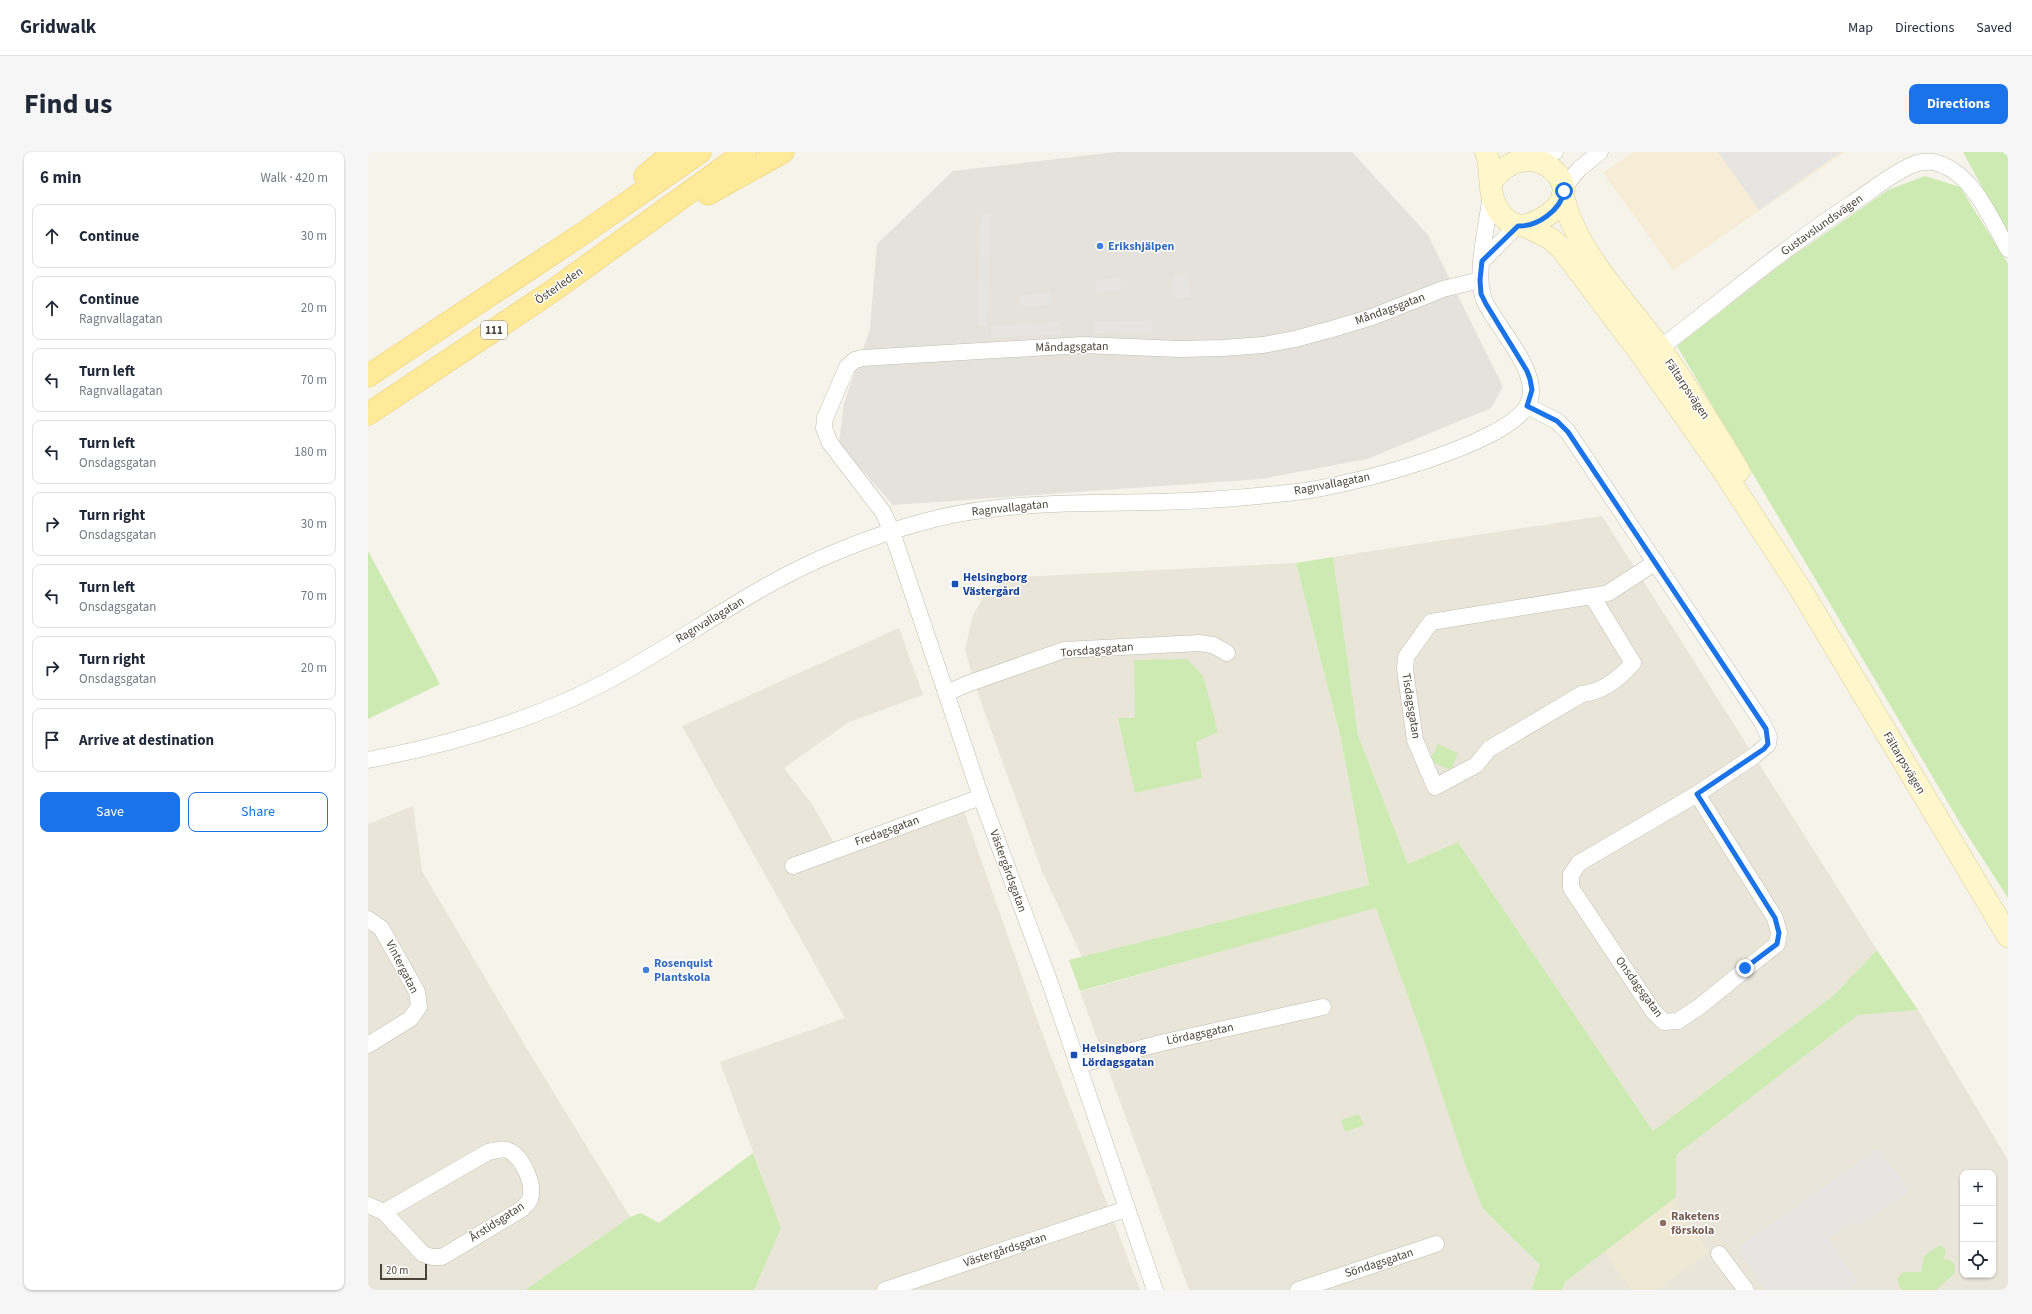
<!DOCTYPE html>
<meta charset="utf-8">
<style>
:root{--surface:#fff;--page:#f6f6f7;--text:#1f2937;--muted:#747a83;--line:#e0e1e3;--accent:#1a73e8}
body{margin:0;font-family:"Source Sans 3",sans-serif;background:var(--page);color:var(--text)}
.controls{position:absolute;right:12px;bottom:12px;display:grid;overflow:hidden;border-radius:8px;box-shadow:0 1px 3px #0004}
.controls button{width:36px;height:36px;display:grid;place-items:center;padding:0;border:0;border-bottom:1px solid var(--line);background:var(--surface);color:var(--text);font:20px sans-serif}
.scale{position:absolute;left:12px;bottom:10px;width:47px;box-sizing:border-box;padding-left:4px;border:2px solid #4a4438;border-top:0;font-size:11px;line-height:14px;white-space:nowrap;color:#4a4438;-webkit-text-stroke:3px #fff;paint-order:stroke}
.stop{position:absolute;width:12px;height:12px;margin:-9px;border:3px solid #1a73e8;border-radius:50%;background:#fff}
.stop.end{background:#1a73e8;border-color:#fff;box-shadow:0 1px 4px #0008}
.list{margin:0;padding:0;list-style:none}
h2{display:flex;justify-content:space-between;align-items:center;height:52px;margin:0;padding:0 16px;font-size:17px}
h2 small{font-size:13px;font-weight:400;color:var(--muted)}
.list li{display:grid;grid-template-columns:26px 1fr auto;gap:12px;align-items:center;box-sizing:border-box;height:64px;margin:0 8px 8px;padding:0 8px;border:1px solid var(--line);border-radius:8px}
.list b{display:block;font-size:15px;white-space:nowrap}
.list p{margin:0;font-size:13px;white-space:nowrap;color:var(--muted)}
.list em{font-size:13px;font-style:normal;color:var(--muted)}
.actions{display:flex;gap:8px;padding:12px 16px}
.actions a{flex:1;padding:9px 0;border:1px solid var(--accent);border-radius:8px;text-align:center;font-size:14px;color:var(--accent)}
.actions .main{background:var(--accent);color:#fff}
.icon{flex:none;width:22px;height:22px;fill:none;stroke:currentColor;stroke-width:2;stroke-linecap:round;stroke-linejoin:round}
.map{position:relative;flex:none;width:1640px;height:1138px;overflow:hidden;border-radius:8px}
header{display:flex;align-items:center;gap:24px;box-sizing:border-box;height:56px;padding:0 20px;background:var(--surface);border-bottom:1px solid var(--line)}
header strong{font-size:19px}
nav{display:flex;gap:22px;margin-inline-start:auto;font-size:14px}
.intro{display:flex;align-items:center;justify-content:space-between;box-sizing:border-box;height:96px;padding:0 24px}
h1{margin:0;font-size:28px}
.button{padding:10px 18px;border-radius:8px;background:var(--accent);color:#fff;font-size:14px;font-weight:700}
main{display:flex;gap:24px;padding:0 24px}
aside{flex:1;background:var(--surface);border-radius:8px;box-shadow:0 1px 3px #0004}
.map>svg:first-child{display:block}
</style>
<header>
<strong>Gridwalk</strong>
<nav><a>Map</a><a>Directions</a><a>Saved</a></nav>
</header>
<div class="intro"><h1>Find us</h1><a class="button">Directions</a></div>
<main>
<aside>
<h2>6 min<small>Walk · 420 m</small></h2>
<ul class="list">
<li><svg class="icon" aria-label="ahead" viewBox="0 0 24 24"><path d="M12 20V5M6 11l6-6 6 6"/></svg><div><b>Continue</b></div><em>30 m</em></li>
<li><svg class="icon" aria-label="ahead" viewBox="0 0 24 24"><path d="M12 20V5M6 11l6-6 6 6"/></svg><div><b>Continue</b><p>Ragnvallagatan</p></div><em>20 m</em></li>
<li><svg class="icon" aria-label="left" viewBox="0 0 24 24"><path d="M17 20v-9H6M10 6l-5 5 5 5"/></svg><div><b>Turn left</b><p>Ragnvallagatan</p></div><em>70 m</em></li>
<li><svg class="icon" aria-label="left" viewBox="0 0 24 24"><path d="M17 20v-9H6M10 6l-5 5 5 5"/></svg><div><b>Turn left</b><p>Onsdagsgatan</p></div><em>180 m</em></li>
<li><svg class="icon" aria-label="right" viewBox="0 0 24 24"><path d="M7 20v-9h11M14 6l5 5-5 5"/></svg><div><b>Turn right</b><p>Onsdagsgatan</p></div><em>30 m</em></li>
<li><svg class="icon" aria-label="left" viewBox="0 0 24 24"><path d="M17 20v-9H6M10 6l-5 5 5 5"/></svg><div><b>Turn left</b><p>Onsdagsgatan</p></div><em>70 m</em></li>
<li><svg class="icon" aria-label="right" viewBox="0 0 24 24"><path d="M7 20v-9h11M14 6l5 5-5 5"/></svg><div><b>Turn right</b><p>Onsdagsgatan</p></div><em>20 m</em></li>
<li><svg class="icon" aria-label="arrive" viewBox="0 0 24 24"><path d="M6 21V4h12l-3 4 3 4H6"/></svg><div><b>Arrive at destination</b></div></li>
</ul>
<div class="actions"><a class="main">Save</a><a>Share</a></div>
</aside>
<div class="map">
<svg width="1640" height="1138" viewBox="0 0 1640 1138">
<rect width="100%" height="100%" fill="#f5f3ea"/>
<g fill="#e9e5d8" fill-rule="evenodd">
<path d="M 1234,364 L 1509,798 L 1466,843 L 1285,979 L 1090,690 L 1040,712 L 990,583 L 965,405 Z"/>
<path d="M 928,411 L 972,583 L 1001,733 L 714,805 L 674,719 L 609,539 L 597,498 L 605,463 L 621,436 L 651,425 Z"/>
<path d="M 531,476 L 555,543 L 481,570 L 416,616 L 444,652 L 466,691 L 591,645 L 670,870 L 772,1138 L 386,1138 L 413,1076 L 352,910 L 477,866 L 314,574 Z"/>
<path d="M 45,654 L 54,719 L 162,902 L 262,1065 L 157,1138 L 0,1138 L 0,672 Z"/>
<path d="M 1008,755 L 1055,886 L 1097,1012 L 1115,1057 L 1172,1113 L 1163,1138 L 821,1138 L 712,840 Z"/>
<path d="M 1550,858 L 1640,1008 L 1640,1138 L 1194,1138 L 1197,1130 L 1308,1045 L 1308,1003 L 1490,863 ZM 1595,1021 L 1625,1021 L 1625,1123 L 1595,1123 Z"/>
</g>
<path fill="#f7ecd6" d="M 1265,0 L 1477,0 L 1305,118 L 1235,21 Z"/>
<path fill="#e5e2dc" d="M 748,0 L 984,0 L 1060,83 L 1135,235 L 1123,256 L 999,307 L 893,327 L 525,353 L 471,292 L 476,251 L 502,177 L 509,92 L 585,19 Z"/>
<path fill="#efe9d4" d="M 1303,1046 L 1341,1100 L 1288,1138 L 1263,1138 L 1234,1096 Z"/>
<g fill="#cdeab3">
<path d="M 1595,0 L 1640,0 L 1640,83 Z"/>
<path d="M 1557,24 L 1592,35 L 1640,112 L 1640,746 L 1595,676 L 1309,194 L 1423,105 L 1520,38 Z"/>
<path d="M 0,399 L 72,532 L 0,567 Z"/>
<path d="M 965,405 L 990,583 L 1040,712 L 1090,690 L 1285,979 L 1466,843 L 1509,798 L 1550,858 L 1490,863 L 1308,1003 L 1308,1045 L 1197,1130 L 1194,1138 L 1163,1138 L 1172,1113 L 1115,1057 L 1097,1012 L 1055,886 L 1008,756 L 712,839 L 701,808 L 1001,733 L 972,583 L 928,411 Z"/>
<path d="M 819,507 L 835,524 L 850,580 L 828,590 L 834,626 L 767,641 L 750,566 L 767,566 L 766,508 Z"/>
<path d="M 1070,592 L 1090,601 L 1083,618 L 1062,609 Z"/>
<path d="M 991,962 L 996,973 L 977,980 L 973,968 Z"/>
<path d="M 385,1001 L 413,1076 L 386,1138 L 157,1138 L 262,1065 L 273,1061 L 291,1071 Z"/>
<path d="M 1572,1093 L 1578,1098 L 1576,1108 L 1581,1107 L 1586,1112 L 1587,1121 L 1568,1138 L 1533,1138 L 1529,1127 L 1535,1120 L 1553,1120 L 1556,1104 Z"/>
</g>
<g fill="#e7e5e2">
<path d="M 1350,0 L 1473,0 L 1391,58 Z"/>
<path d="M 613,62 L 623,62 L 619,174 L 609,174 Z"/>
<path d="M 820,123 L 822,145 L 806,146 L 805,124 Z"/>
<path d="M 752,126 L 753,138 L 728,140 L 728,128 Z"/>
<path d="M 682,141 L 683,152 L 653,155 L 652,143 Z"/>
<path d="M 784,169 L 784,180 L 727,181 L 727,170 Z"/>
<path d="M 692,170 L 693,182 L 623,186 L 623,174 Z"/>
<path d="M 1511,996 L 1541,1039 L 1490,1075 L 1486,1069 L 1460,1087 L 1490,1130 L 1479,1138 L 1398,1138 L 1369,1096 Z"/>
</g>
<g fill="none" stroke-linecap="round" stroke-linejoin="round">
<g stroke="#c1bcac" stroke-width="17">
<g id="minor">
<path d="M 1172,4 L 1187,0"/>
<path d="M 1196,35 L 1211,17 L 1232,0"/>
<path d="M 1114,109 L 1150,73"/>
<path d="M 1282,197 L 1292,196 C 1355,148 1416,96 1483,52 C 1503,39 1523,22 1544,13 C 1551,10 1558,9 1565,10 C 1604,18 1622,66 1640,97"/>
<path d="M 1159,254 L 1189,269 L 1200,280 L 1394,570 L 1401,585 L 1400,592 L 1386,604 L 1329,642 L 1211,711 L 1203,723 L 1203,736 L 1285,859 L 1296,870 L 1310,869 L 1331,855 L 1409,792 L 1411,781 L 1407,766 L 1329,642"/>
<path d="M 1224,444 L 1265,511 C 1252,526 1234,540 1214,542 L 1121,597 L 1108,613 L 1067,635 L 1047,588 L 1037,517 L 1038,505 L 1063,470 L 1224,444 L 1240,441 L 1288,410"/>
<path d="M 579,541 L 599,532 L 696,498 L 831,491 L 845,493 L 859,501"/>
<path d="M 0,608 C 80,593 157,571 230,534 C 312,492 386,432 473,398 C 517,380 566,364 614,358 C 672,350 731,351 789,350 C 838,349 887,345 936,339 C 982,333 1135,294 1159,254 C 1177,225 1130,177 1117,150 C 1105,126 1120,70 1123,42"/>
<path d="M 425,714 L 613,645"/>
<path d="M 0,767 L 13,776 L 49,840 L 51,855 L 42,867 L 0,893"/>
<path d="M 710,913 L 793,891 L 955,855"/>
<path d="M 0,1053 L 16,1060 L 55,1102 L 64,1105 L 74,1105 L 154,1057 C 156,1054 161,1051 162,1047 C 167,1032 154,1003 139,998 C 133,996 126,999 120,1000 L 16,1060"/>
<path d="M 1351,1102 L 1378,1138"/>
<path d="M 517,1138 L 758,1057"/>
<path d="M 787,1138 L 682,831 L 613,645 L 524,380 L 515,360 L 462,291 L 456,276 L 457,266 L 479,215 L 487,208 L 494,206 L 715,193 L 811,197 L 855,196 L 895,193 L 927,187 L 964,177 L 1004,165 L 1075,137 L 1112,128"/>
<path d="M 930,1138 L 1068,1092"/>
</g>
</g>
<g stroke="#d6cb99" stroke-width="23">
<g id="secondary">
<path d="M 1118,0 C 1125,19 1119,39 1129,56 C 1135,67 1148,78 1162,72 C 1175,67 1191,58 1195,43 C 1197,36 1194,29 1190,23 C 1171,0 1142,4 1123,30"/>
<path d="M 1195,43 C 1206,98 1260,152 1292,196 C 1320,236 1346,277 1371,319"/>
<path d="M 1158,74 L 1183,87 L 1194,97 L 1268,195 L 1356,320 L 1433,438 L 1640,784"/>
</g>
</g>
<g stroke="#e7cb67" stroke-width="23">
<g id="primary">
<path d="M 277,24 L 306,0"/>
<path d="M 340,42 L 415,0"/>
<path d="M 0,224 L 217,80 L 332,0"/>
<path d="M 0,262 L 183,140 L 377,0"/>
</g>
</g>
<use href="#minor" stroke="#fff" stroke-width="16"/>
<use href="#secondary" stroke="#fff7cb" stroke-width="22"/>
<use href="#primary" stroke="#ffea9a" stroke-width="22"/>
</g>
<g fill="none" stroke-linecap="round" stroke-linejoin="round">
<path stroke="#1a73e8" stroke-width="5" d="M 1196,39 C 1193,58 1169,75 1150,74 L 1114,109 L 1112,128 L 1113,142 L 1118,152 L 1159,219 L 1162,227 L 1164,238 L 1159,254 L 1189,269 L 1200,280 L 1398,577 L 1400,592 L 1396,597 L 1329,642 L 1407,766 L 1411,781 L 1409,792 L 1377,816"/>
</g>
<g fill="#3f7fe0" stroke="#fff" stroke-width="1.5">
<circle cx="732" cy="94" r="4"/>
<circle cx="278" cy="818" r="4"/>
</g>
<g fill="#1a4fb4" stroke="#fff" stroke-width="1.5">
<rect x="583" y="428" width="8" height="8" rx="2"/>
<rect x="702" y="899" width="8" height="8" rx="2"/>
</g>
<circle fill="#8d6e63" stroke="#fff" stroke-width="1.5" cx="1295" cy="1071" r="4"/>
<g text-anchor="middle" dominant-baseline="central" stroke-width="3" stroke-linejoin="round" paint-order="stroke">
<rect fill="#fff" stroke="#807c74" stroke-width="1" x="113" y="169" width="26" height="18" rx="3"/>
<g font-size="11" font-weight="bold" fill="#4a4438">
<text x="126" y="178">111</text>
</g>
<g font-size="12" fill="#4a4438" stroke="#fff">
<text transform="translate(1454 73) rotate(-35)">Gustavslundsvägen</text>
<text transform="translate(191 134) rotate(-35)">Österleden</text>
<text transform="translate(1022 157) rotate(-20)">Måndagsgatan</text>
<text transform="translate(704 195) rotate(-1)">Måndagsgatan</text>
<text transform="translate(1319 237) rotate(56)">Fältarpsvägen</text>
<text transform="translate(964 332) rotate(-11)">Ragnvallagatan</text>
<text transform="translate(642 356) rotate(-6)">Ragnvallagatan</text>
<text transform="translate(342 468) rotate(-31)">Ragnvallagatan</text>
<text transform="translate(729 498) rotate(-5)">Torsdagsgatan</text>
<text transform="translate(1043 554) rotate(81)">Tisdagsgatan</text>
<text transform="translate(1536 611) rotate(59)">Fältarpsvägen</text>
<text transform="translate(519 679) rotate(-20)">Fredagsgatan</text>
<text transform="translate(640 719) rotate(70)">Västergårdsgatan</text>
<text transform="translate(34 815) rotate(63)">Vintergatan</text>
<text transform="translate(1271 835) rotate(54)">Onsdagsgatan</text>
<text transform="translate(832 882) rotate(-12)">Lördagsgatan</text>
<text transform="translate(129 1070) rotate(-33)">Årstidsgatan</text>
<text transform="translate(637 1098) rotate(-18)">Västergårdsgatan</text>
<text transform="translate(1011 1111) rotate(-18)">Söndagsgatan</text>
</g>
<g font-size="12" font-weight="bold" fill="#366cbe" stroke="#fff" text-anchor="start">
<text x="740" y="94">Erikshjälpen</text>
<text x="286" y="811">Rosenquist<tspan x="286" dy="14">Plantskola</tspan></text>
</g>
<g font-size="12" font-weight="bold" fill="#164399" stroke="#fff" text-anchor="start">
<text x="595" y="425">Helsingborg<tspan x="595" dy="14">Västergård</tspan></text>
<text x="714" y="896">Helsingborg<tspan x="714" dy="14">Lördagsgatan</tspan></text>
</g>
<g font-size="12" font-weight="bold" fill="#785e54" stroke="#fff" text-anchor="start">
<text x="1303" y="1064">Raketens<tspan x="1303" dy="14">förskola</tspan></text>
</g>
</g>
</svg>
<div class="controls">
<button>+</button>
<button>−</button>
<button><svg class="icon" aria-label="locate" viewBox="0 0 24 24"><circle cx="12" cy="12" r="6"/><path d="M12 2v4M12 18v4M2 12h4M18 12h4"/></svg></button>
</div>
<div class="scale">20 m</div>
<div class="stop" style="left:1196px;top:39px"></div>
<div class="stop end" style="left:1377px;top:816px"></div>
</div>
</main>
